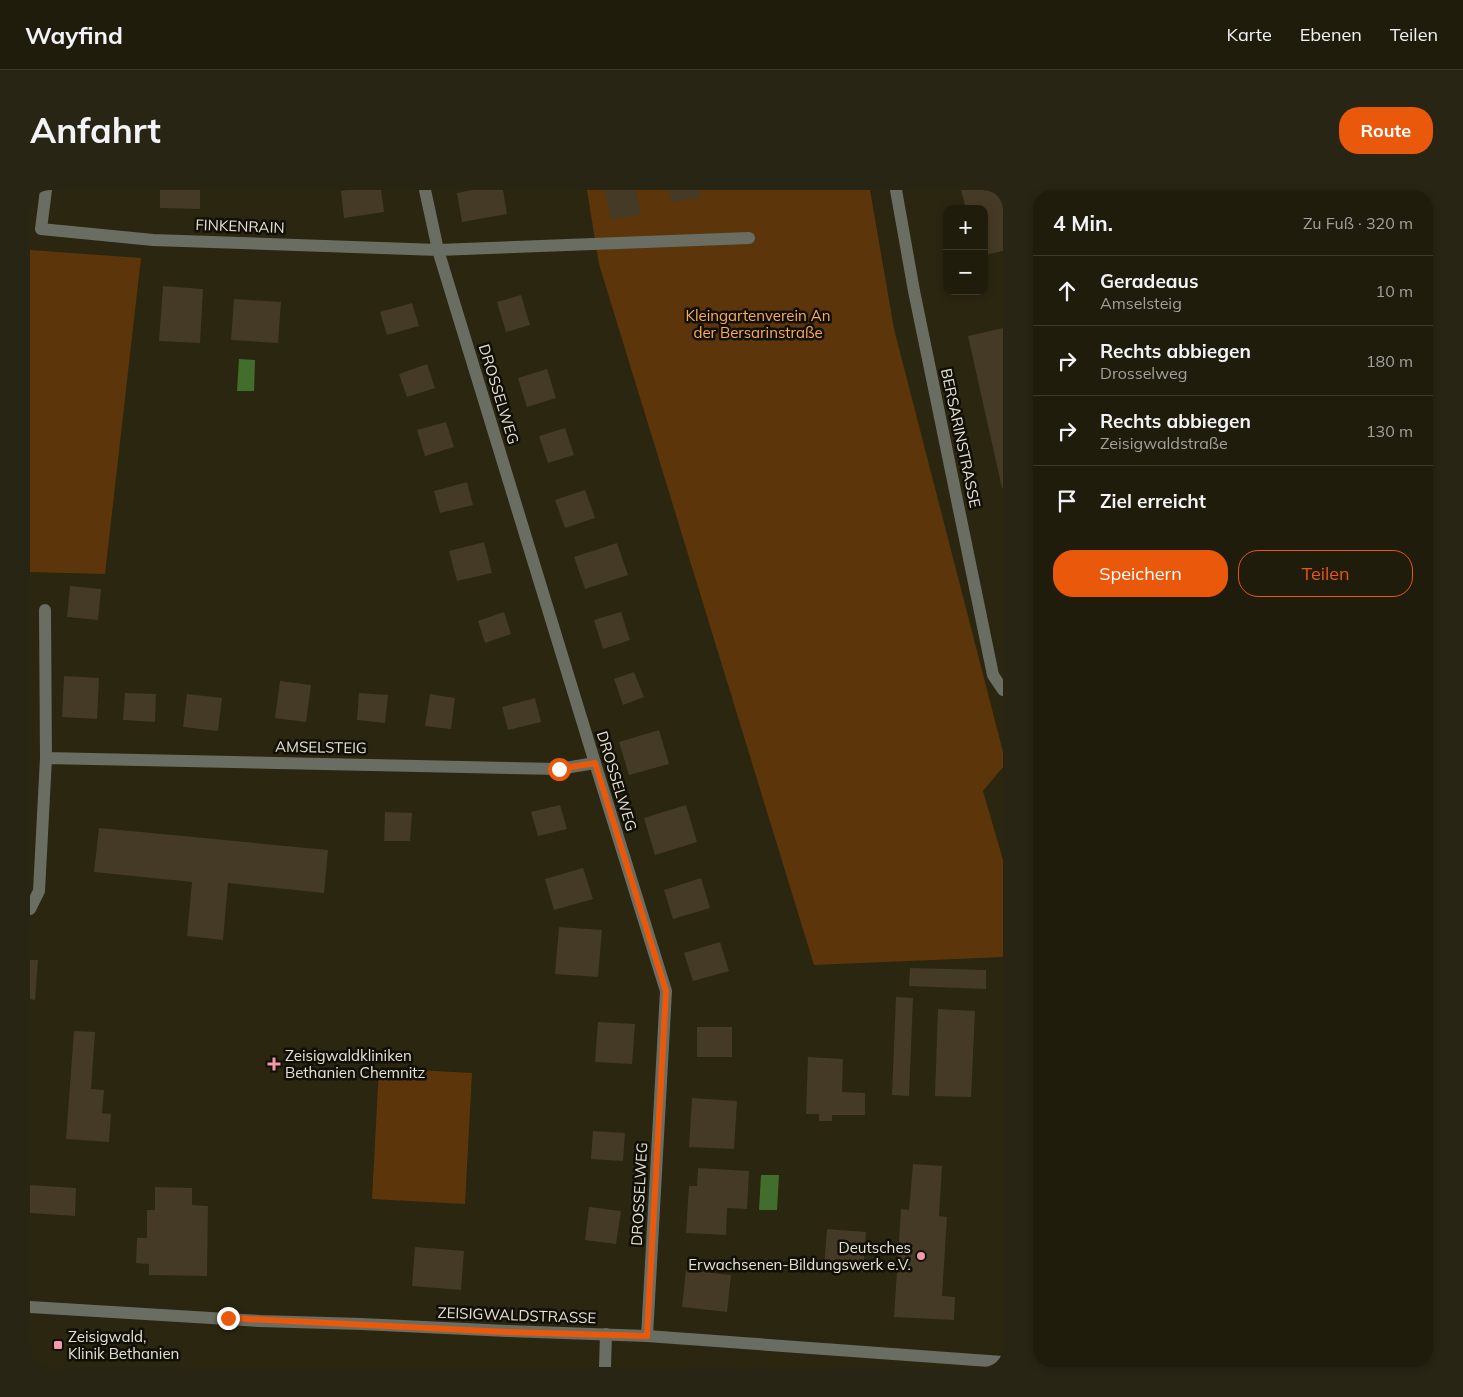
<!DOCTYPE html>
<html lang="de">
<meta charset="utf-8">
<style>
:root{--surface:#201c0c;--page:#282515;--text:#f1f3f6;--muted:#a2a19d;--line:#3d3a2d;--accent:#ea580c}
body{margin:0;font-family:Mulish,sans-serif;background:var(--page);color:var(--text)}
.controls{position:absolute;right:15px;top:15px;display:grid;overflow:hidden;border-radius:10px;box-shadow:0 2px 8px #0003}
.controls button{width:45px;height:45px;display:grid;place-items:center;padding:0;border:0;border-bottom:1px solid var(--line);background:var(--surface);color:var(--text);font:25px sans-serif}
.stop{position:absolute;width:15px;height:15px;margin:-11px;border:4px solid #ea580c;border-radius:50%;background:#fff}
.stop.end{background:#ea580c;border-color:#fff;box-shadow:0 1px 5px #0008}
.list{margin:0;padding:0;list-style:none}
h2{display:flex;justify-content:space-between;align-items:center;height:65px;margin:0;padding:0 20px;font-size:21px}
h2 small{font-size:16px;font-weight:400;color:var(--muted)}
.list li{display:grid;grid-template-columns:32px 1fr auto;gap:15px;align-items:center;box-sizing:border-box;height:70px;padding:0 20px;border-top:1px solid var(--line)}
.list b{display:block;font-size:19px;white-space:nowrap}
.list p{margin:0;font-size:16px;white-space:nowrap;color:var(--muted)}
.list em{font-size:16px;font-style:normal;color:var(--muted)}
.actions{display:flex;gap:10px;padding:15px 20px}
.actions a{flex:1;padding:11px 0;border:1px solid var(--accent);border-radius:20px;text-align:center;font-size:18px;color:var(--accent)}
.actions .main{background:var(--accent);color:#fff}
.icon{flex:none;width:28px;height:28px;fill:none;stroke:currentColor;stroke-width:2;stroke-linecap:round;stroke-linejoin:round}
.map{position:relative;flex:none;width:973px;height:1177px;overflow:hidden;border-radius:20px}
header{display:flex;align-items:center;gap:30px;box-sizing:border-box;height:70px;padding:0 25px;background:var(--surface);border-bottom:1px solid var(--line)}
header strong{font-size:24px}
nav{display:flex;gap:28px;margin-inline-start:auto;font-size:18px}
.intro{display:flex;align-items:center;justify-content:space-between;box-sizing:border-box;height:120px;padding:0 30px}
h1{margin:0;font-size:35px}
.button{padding:12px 22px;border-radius:20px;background:var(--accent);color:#fff;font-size:18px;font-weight:700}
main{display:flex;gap:30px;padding:0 30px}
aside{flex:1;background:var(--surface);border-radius:20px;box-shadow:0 2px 8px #0003}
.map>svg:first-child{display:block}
</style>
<header>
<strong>Wayfind</strong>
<nav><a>Karte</a><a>Ebenen</a><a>Teilen</a></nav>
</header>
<div class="intro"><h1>Anfahrt</h1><a class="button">Route</a></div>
<main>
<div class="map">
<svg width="973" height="1177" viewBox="0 0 973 1177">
<rect width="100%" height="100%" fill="#2a2610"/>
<g fill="#5c360a">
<path d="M 557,0 L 840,0 L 864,139 L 973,562 L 973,577 L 953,601 L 973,670 L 973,767 L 784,775 L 569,74 Z"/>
<path d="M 0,60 L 111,68 L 75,384 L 0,382 Z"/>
<path d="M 349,878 L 442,883 L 435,1014 L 342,1009 Z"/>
</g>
<g fill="#416e2c">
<path d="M 209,169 L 225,170 L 224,201 L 207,201 Z"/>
<path d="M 731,985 L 749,985 L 747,1020 L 729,1020 Z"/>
</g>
<g fill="#453a25">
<path d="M 130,0 L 170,0 L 170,19 L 130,18 Z"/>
<path d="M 318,0 L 351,0 L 354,22 L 314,28 L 311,1 Z"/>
<path d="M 442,0 L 473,0 L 477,24 L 432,32 L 427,3 Z"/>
<path d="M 575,0 L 606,0 L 611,24 L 581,30 Z"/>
<path d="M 639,0 L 670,0 L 671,7 L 642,12 Z"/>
<path d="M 931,0 L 973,0 L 973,61 L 954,65 L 954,19 L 936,19 Z"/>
<path d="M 133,96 L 173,99 L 170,153 L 129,151 Z"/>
<path d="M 491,105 L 500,135 L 476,142 L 467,112 Z"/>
<path d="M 204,109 L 251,112 L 248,153 L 201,150 Z"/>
<path d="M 382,113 L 389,136 L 357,145 L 350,122 Z"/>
<path d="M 973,138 L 973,298 L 972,298 L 938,146 Z"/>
<path d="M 397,174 L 405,198 L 377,207 L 369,184 Z"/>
<path d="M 517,179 L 526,208 L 497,217 L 488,188 Z"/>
<path d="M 416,232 L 424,257 L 395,266 L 387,240 Z"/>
<path d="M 535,238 L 544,265 L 518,273 L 509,246 Z"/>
<path d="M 437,292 L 443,315 L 410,323 L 404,301 Z"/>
<path d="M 555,300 L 565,328 L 535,338 L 525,310 Z"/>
<path d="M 454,352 L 462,383 L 427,391 L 419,361 Z"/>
<path d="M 587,353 L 598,385 L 555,399 L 544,367 Z"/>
<path d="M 40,396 L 71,399 L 68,430 L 37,427 Z"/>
<path d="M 474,422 L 481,444 L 455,453 L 448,431 Z"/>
<path d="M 591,422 L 600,450 L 573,459 L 564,430 Z"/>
<path d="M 604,482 L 614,507 L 593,515 L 584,489 Z"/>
<path d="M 34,486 L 69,488 L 67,529 L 32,527 Z"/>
<path d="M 250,491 L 281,495 L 276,532 L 245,528 Z"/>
<path d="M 95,503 L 126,504 L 125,532 L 93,530 Z"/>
<path d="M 329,503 L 358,505 L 355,533 L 327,530 Z"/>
<path d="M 157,504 L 192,508 L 188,541 L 153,537 Z"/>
<path d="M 400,504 L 425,508 L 421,539 L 395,536 Z"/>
<path d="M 505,508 L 511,532 L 478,540 L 472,517 Z"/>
<path d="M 629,540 L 639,574 L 599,585 L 589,552 Z"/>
<path d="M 530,615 L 537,639 L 508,646 L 501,622 Z"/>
<path d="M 656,615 L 667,652 L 625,665 L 614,628 Z"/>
<path d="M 355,622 L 382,623 L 380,651 L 354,651 Z"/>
<path d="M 69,638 L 298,660 L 294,703 L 198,693 L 193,750 L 157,746 L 162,692 L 64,682 Z"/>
<path d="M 553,678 L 563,709 L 524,720 L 515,689 Z"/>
<path d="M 671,688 L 680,718 L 643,729 L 634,700 Z"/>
<path d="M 529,737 L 572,740 L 568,787 L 525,784 Z"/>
<path d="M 690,752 L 699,781 L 663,791 L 654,763 Z"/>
<path d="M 0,770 L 8,770 L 5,810 L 0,809 Z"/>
<path d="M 880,778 L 956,780 L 956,799 L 879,796 Z"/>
<path d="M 866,807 L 883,808 L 879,906 L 862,905 Z"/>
<path d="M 908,819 L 945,821 L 941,907 L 905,906 Z"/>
<path d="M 568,832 L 605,834 L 602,874 L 565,872 Z"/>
<rect x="667" y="837" width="35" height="30"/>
<path d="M 44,841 L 65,842 L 61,899 L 74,900 L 72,923 L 81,924 L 79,952 L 36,949 Z"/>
<path d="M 778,867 L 813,869 L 812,902 L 835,903 L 835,925 L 802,925 L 802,931 L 789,931 L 789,924 L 776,924 Z"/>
<path d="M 662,908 L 707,911 L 704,959 L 659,957 Z"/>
<path d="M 563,941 L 595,943 L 593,971 L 561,969 Z"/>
<path d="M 883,974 L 912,976 L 909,1026 L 917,1027 L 912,1106 L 925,1107 L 924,1130 L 864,1127 L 871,1019 L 879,1020 Z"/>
<path d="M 668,978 L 719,981 L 717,1019 L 697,1018 L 696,1045 L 656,1043 L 659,996 L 667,996 Z"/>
<path d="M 0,995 L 46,998 L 45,1026 L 0,1023 Z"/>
<path d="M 125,997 L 162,998 L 162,1015 L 178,1016 L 177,1086 L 119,1085 L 119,1074 L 106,1073 L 107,1048 L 117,1048 L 117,1020 L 125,1020 Z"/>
<path d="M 559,1017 L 591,1021 L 586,1054 L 555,1050 Z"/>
<path d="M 797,1039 L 836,1042 L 833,1082 L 794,1079 Z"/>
<path d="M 385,1057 L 434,1061 L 431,1100 L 382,1096 Z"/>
<path d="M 656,1080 L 701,1085 L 697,1122 L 652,1117 Z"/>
</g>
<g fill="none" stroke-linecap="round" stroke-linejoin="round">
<g stroke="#6a6d62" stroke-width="12">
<path d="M 16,0 L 11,39 L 123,50 L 408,60 L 719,48"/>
<path d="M 395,0 L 408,60 L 565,573 L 636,801 L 617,1146"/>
<path d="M 866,0 L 884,101 L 963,485 L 973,500"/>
<path d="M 15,420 L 16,568"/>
<path d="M 0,719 L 9,701 L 16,568 L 529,579 L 565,573"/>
<path d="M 0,1117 L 230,1131 L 332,1134 L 477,1141 L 617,1146 L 973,1172"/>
<path d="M 575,1177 L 576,1144"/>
</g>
</g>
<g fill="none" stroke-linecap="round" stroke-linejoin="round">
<path stroke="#ea580c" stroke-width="6" d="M 198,1128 L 477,1142 L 617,1146 L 636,801 L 565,573 L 529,579"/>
</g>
<g fill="#f39aa8" stroke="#110f06" stroke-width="2">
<path d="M241.5 866.5h5v5h5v5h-5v5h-5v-5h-5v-5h5z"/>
<circle cx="891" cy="1066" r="5"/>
<rect x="23" y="1150" width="10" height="10" rx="2.5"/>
</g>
<g text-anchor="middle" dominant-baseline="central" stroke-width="5" stroke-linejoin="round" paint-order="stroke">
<g font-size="15" fill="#e5e3d6" stroke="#110f06">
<text transform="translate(210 36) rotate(2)">FINKENRAIN</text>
<text transform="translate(469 204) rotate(73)">DROSSELWEG</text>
<text transform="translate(931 248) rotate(78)">BERSARINSTRASSE</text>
<text transform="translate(291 557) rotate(1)">AMSELSTEIG</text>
<text transform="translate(587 591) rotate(73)">DROSSELWEG</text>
<text transform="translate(609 1004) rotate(-87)">DROSSELWEG</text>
<text transform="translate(487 1125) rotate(2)">ZEISIGWALDSTRASSE</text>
</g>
<g font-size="15" fill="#feac57" stroke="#110f06">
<text x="728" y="125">Kleingartenverein An<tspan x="728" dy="17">der Bersarinstraße</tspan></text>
</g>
<g font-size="15" fill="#e5e3d6" stroke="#110f06" text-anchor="start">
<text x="255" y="865">Zeisigwaldkliniken<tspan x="255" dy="17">Bethanien Chemnitz</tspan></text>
<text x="881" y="1057" text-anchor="end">Deutsches<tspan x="881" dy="17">Erwachsenen-Bildungswerk e.V.</tspan></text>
<text x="38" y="1146">Zeisigwald,<tspan x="38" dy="17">Klinik Bethanien</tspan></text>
</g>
</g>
</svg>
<div class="controls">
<button>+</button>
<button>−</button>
</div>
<div class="stop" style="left:529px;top:579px"></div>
<div class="stop end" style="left:198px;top:1128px"></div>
</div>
<aside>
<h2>4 Min.<small>Zu Fuß · 320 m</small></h2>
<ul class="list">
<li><svg class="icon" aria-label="ahead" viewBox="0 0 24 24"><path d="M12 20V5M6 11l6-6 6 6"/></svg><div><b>Geradeaus</b><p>Amselsteig</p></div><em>10 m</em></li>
<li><svg class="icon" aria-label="right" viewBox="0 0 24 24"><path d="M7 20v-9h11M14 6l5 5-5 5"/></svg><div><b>Rechts abbiegen</b><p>Drosselweg</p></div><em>180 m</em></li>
<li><svg class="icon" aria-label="right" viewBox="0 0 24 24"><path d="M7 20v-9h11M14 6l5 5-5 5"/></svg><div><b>Rechts abbiegen</b><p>Zeisigwaldstraße</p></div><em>130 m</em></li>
<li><svg class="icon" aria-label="arrive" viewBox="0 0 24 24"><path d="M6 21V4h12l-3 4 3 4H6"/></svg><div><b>Ziel erreicht</b></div></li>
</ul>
<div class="actions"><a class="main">Speichern</a><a>Teilen</a></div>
</aside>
</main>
